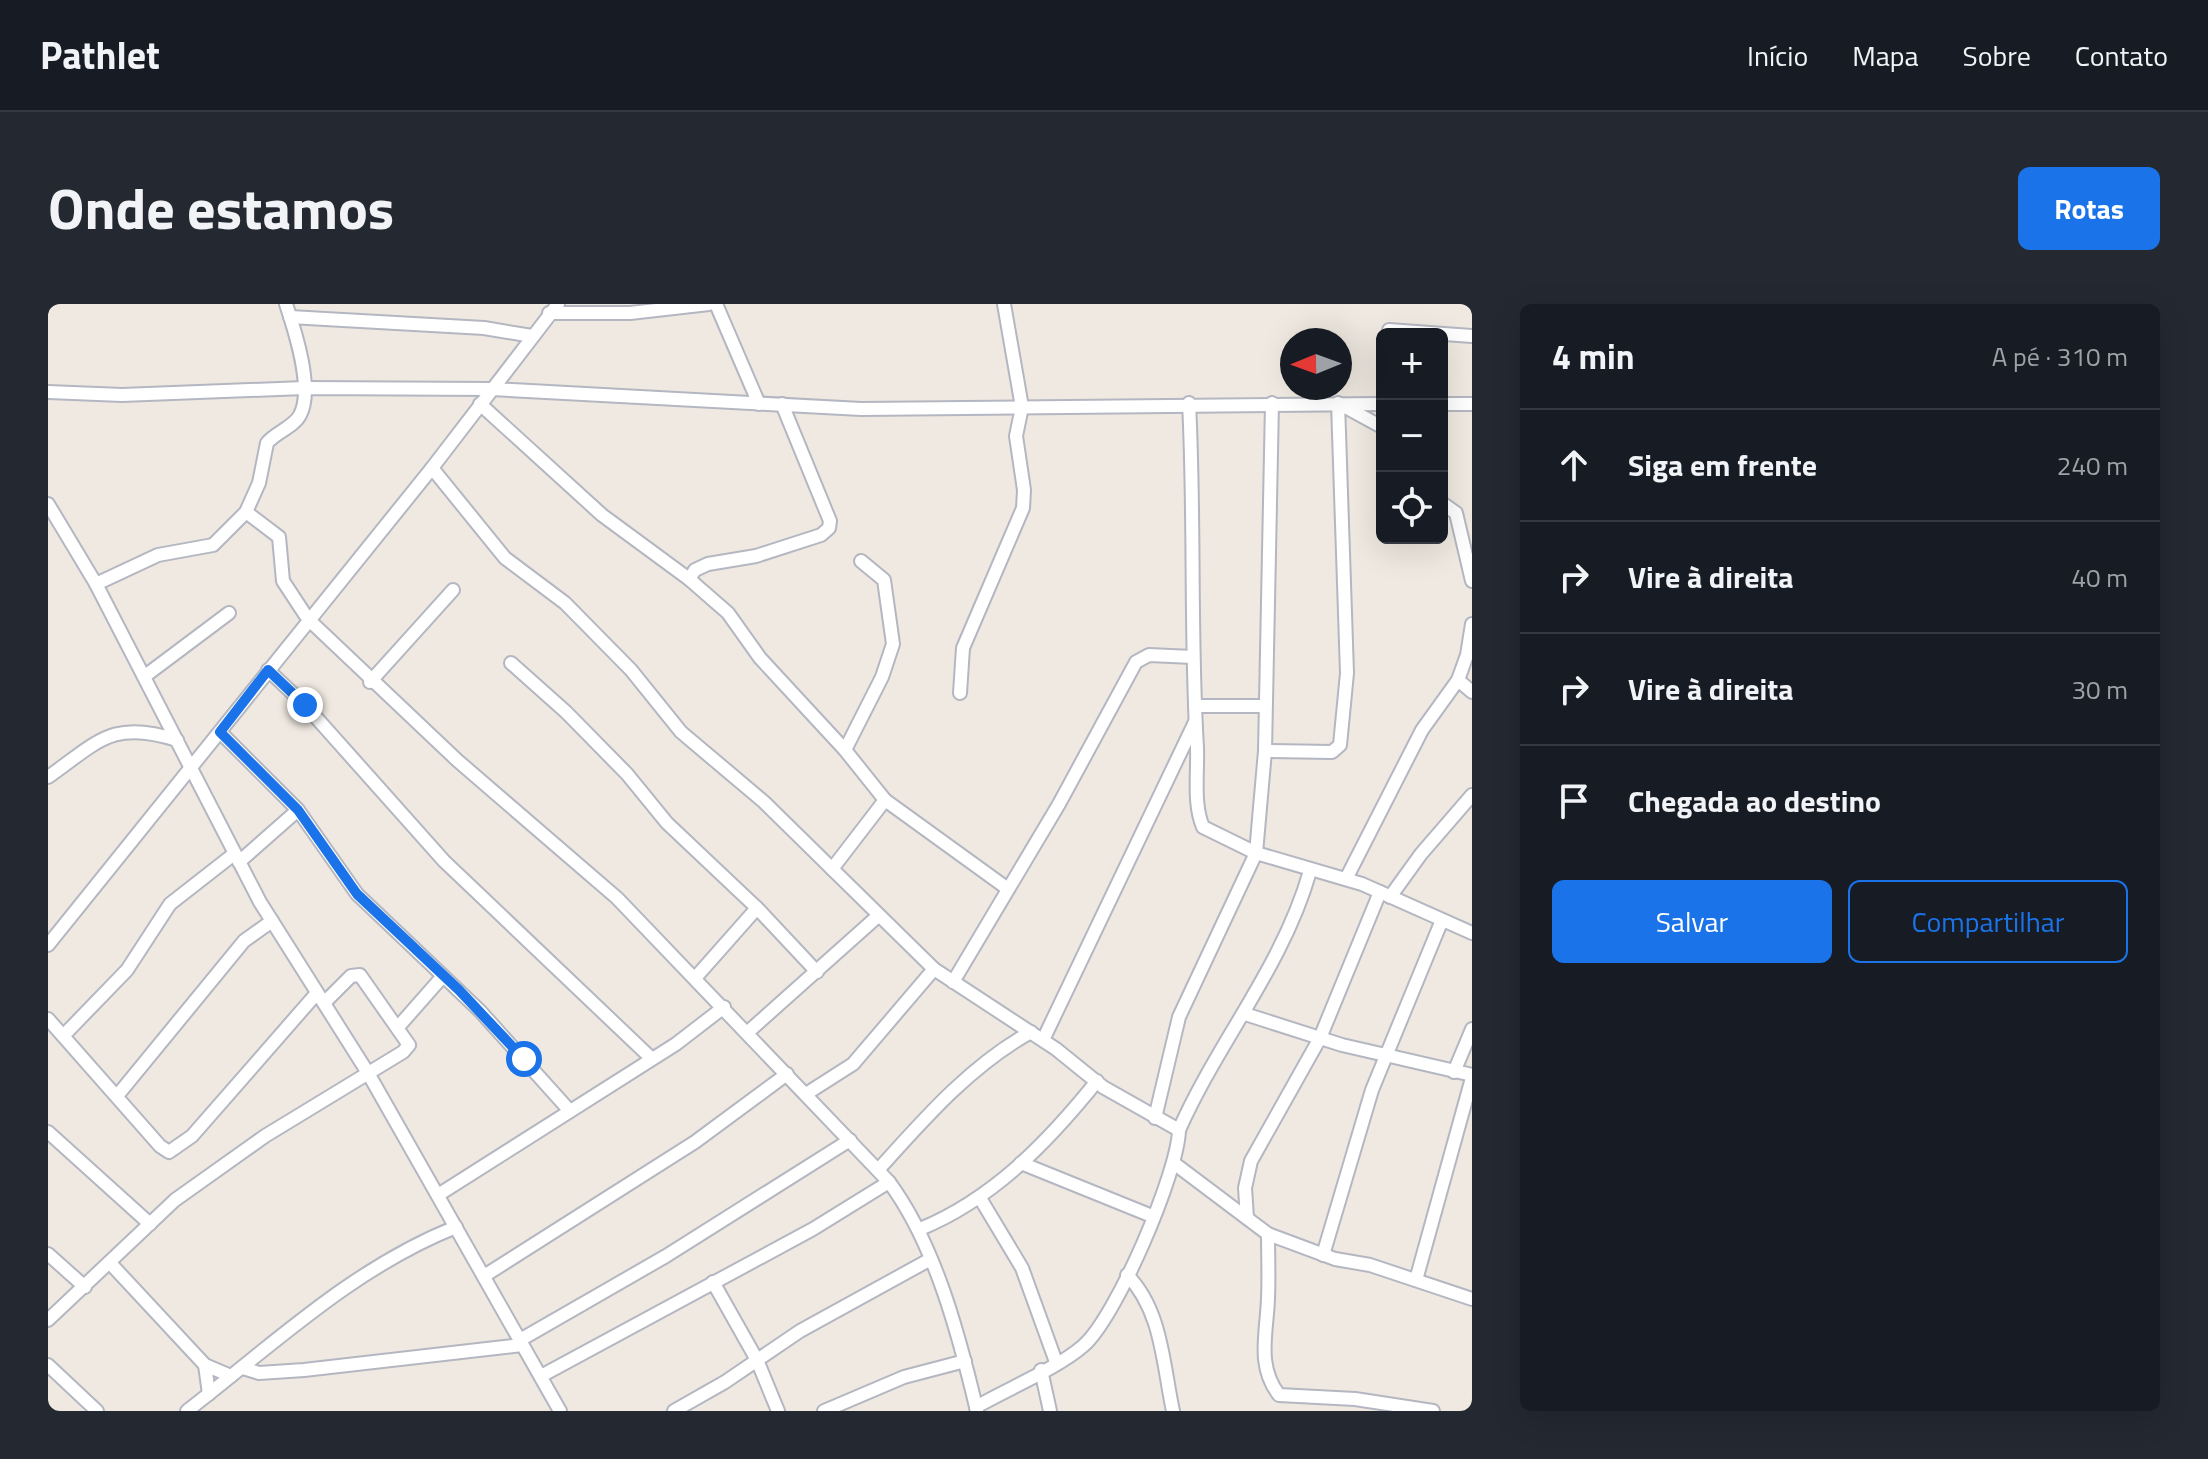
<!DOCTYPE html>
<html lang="pt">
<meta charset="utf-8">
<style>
:root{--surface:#171b24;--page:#242831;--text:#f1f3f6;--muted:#9ea1a6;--line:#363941;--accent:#1a73e8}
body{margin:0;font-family:"Titillium Web",sans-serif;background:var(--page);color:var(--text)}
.controls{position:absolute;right:24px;top:24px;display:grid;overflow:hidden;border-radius:12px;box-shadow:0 8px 32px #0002}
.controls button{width:72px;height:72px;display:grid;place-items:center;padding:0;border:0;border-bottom:2px solid var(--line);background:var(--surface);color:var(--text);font:40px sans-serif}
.compass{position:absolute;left:1232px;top:24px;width:72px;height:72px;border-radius:50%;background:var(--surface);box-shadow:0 8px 32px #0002;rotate:269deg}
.stop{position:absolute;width:24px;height:24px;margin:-18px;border:6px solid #1a73e8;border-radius:50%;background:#fff}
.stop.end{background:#1a73e8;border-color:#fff;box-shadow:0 2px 8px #0008}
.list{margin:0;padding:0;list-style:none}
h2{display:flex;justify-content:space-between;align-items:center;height:104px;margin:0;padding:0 32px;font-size:34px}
h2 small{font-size:26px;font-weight:400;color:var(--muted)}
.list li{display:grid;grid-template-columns:52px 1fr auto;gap:24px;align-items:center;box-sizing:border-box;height:112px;padding:0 32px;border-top:2px solid var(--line)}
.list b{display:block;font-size:30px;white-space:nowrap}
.list em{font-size:26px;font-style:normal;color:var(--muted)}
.actions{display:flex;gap:16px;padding:24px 32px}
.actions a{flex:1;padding:18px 0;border:2px solid var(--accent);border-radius:12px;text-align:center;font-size:28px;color:var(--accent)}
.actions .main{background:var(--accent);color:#fff}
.icon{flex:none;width:44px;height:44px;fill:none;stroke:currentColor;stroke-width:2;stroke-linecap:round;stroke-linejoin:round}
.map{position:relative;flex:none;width:1424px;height:1107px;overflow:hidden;border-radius:12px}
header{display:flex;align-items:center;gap:48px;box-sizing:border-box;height:112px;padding:0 40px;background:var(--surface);border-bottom:2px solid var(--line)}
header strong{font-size:38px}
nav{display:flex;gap:44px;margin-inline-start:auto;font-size:28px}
.intro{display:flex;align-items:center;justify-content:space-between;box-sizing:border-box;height:192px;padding:0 48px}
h1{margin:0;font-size:56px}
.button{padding:20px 36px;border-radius:12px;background:var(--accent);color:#fff;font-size:28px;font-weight:700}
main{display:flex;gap:48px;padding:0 48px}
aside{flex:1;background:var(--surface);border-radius:12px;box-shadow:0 8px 32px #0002}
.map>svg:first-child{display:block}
</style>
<header>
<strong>Pathlet</strong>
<nav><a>Início</a><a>Mapa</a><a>Sobre</a><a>Contato</a></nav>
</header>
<div class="intro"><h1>Onde estamos</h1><a class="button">Rotas</a></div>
<main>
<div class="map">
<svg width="1424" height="1107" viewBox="0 0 1424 1107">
<rect width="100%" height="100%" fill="#efe9e1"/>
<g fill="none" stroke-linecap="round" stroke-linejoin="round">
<g stroke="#b4b7c1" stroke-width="16">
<g id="minor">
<path d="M 668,0 L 711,100"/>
<path d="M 501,9 L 582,9 L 661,0"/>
<path d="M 242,13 L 436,24 L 484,32"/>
<path d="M 1341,26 L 1424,32"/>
<path d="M 0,88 L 74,91 L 256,84 L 444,85 L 813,105 L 1334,100"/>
<path d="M 1141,99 C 1147,214 1142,329 1149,444 C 1150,469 1145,500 1155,523 L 1208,549 L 1314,580 L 1424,629"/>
<path d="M 432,100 L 554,211 L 641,275 L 680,309 L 712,354 L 797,446 L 837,496 L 960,585"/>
<path d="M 1394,100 L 1424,100"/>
<path d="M 384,164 L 457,254 L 517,299 L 583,366 L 633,428 L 716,498 L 886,665 L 1008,745 L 1055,783 L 1131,826 C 1130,869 1068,1014 1035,1042 C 1010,1064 959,1085 928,1103"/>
<path d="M 1394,199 L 1408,209 L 1424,277"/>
<path d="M 0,200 L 48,280 L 212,598 L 320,769 L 512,1107"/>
<path d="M 198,208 L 231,233 L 235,277 L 260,315 L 410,457 L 569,594 L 841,878 C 887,940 911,1031 929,1107"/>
<path d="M 641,275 L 647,266 L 660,260 L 708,252 L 773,231 L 781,224 L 782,217 L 734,100"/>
<path d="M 48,280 L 110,251 L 165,241 L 198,208 L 211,179 L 219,139 C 228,128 246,123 252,111 C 266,85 247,27 238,0"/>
<path d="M 1424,320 L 1419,351 L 1410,376 L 1424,388"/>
<path d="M 463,359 L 518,408 L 579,470 L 619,519 L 709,604 L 648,673"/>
<path d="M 220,366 L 257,401 L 396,557 L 603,754"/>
<path d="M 97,372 L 181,309"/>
<path d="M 322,378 L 405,286"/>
<path d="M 912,389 L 915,344 L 975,204 L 976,186 L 968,132 L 974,103 L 956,0"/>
<path d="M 1147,402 L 1217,402"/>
<path d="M 172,428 L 250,506 L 309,590 L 432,707 L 521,806"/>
<path d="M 797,446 L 834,373 L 845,340 L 836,276 L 813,257"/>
<path d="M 1217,447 L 1284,448 L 1292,441 L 1299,369 L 1290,99 L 1334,123"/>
<path d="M 0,473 C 50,438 64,415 129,436"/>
<path d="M 191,558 L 250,506"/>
<path d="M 784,565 L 837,496"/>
<path d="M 1298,575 L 1374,426 L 1410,376"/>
<path d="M 1342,593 L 1373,550 L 1424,491"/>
<path d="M 709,604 L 769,668"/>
<path d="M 0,641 L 384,164 L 510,0"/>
<path d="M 905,678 L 1011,500 L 1088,358 L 1101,351 L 1145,353"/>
<path d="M 1197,710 L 1294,741 L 1424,771"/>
<path d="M 0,715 L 112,842 L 121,848 L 144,832 L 269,689"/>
<path d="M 351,722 L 395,672"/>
<path d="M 700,728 L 830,612"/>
<path d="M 17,730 L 79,666 L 122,600 L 186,550"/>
<path d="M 995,736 L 1147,418"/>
<path d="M 1406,768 L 1424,725"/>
<path d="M 758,790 L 805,760 L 886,665"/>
<path d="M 69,792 L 196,637 L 224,617"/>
<path d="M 1107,814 L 1131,713 L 1208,549 L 1217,447 L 1224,99"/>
<path d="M 1131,826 C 1171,736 1235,662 1262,567"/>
<path d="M 0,828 L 102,920"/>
<path d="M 973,859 L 1104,912"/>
<path d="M 1127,860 L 1220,930 L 1287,955 L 1322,961 L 1424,995"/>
<path d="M 831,865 C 876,815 923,761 983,728"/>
<path d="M 390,891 L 628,740 L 676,703"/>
<path d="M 932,894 L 974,964 L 1008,1058"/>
<path d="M 1199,914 L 1197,884 L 1203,857 L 1272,734 L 1332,588"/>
<path d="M 872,925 C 945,895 1000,838 1049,777"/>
<path d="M 1220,930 C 1220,951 1221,973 1220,994 C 1219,1029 1208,1061 1231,1091 L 1307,1095 L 1385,1107"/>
<path d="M 0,950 L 37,983"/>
<path d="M 1275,951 L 1324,786 L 1394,616"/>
<path d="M 62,959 L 157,1061 L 183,1072"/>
<path d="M 1079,971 C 1114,1006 1115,1061 1125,1107"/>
<path d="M 436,972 L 647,838 L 739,770"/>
<path d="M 1368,976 L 1424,774"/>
<path d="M 665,978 L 709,1056 L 730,1107"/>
<path d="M 0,1016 L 127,896 L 217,832 L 355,748 L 361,741 L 312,671 L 303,672 L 276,699"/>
<path d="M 472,1036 L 618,952 L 802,836"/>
<path d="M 0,1061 L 49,1107"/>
<path d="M 157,1061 L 161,1090"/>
<path d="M 195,1064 L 211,1069 L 256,1066 L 474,1041"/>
<path d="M 993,1066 L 1002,1107"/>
<path d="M 493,1072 L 765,925 L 841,878"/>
<path d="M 139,1107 C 226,1040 305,964 408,923"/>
<path d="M 626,1107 L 677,1078 L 752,1027 L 881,956"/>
<path d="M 776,1107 L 856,1073 L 917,1057"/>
</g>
</g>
<use href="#minor" stroke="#fff" stroke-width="12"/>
</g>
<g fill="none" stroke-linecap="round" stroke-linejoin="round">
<path stroke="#1a73e8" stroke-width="10" d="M 257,401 L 220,366 L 172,428 L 250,506 L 309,590 L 411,686 L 476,755"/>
</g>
</svg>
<div class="controls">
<button>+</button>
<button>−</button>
<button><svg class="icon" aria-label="locate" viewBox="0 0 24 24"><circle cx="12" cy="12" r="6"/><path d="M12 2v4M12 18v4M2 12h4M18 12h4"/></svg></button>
</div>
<svg class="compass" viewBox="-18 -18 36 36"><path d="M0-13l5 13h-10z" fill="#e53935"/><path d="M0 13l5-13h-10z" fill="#9ea1a6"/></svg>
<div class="stop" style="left:476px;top:755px"></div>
<div class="stop end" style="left:257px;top:401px"></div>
</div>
<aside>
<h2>4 min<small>A pé · 310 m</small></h2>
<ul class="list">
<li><svg class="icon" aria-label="ahead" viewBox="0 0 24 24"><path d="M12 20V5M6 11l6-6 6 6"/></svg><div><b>Siga em frente</b></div><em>240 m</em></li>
<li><svg class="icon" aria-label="right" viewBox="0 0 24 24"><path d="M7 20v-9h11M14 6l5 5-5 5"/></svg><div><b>Vire à direita</b></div><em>40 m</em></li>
<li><svg class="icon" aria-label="right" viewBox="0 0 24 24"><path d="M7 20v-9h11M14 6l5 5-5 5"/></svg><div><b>Vire à direita</b></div><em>30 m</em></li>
<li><svg class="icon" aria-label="arrive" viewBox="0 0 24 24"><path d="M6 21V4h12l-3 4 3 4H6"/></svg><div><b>Chegada ao destino</b></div></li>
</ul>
<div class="actions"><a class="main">Salvar</a><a>Compartilhar</a></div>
</aside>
</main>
